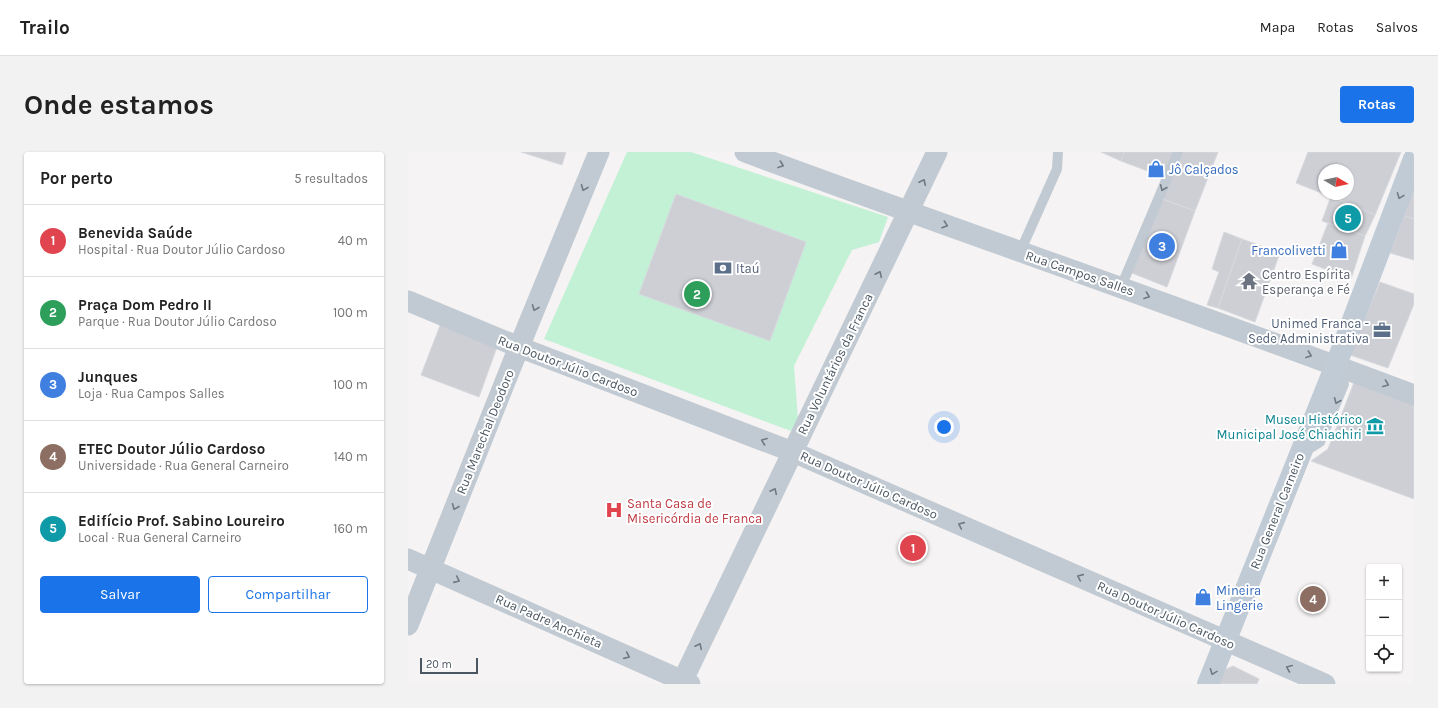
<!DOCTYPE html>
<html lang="pt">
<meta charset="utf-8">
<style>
:root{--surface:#fff;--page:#f2f2f2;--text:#222;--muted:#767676;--line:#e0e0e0;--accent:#1a73e8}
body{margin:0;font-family:Karla,sans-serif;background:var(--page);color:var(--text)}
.controls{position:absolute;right:12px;bottom:12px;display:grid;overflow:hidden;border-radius:4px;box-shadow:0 1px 3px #0004}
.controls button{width:36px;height:36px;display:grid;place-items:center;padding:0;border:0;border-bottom:1px solid var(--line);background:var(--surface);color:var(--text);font:20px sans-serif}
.compass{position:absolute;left:910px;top:12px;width:36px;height:36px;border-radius:50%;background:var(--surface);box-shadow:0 1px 3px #0004;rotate:99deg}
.scale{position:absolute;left:12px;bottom:10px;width:58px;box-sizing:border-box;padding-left:4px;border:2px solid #4a5661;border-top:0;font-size:11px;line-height:14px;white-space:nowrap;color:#4a5661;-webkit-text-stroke:3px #fff;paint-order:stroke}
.you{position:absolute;left:536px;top:275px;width:14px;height:14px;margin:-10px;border:3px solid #fff;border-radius:50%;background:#1a73e8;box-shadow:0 0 0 6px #1a73e833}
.badge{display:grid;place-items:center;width:26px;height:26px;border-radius:50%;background:var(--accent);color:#fff;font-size:13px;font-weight:700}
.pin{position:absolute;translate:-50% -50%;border:2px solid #fff;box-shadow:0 1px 4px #0006}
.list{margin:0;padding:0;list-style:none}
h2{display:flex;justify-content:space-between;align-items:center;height:52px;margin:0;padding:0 16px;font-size:17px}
h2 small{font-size:13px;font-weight:400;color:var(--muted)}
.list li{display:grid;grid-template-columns:26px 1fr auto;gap:12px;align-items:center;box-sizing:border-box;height:72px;padding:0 16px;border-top:1px solid var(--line)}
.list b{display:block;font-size:15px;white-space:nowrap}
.list p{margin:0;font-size:13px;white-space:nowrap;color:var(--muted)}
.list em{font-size:13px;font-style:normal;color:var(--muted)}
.actions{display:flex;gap:8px;padding:12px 16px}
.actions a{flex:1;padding:9px 0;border:1px solid var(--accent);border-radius:4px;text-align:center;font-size:14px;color:var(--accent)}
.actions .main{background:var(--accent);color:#fff}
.icon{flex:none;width:22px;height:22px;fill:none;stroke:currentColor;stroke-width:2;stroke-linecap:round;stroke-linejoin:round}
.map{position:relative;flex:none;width:1006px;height:532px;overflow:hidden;border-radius:4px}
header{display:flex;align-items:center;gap:24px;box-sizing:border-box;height:56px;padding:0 20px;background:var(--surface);border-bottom:1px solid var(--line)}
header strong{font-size:19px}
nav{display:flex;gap:22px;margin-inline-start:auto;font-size:14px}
.intro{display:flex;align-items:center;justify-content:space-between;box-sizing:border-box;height:96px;padding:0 24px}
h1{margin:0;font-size:28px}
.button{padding:10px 18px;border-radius:4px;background:var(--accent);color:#fff;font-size:14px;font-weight:700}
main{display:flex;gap:24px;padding:0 24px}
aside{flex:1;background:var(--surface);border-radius:4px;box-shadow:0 1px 3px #0004}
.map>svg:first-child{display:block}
</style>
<header>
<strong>Trailo</strong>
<nav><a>Mapa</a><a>Rotas</a><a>Salvos</a></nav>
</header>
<div class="intro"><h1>Onde estamos</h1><a class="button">Rotas</a></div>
<main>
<aside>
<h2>Por perto<small>5 resultados</small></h2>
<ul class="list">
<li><span class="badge" style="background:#e0444e">1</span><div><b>Benevida Saúde</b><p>Hospital · Rua Doutor Júlio Cardoso</p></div><em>40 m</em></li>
<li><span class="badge" style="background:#2e9e5b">2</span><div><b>Praça Dom Pedro II</b><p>Parque · Rua Doutor Júlio Cardoso</p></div><em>100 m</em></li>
<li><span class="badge" style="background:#3f7fe0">3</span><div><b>Junques</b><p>Loja · Rua Campos Salles</p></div><em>100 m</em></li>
<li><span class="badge" style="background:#8d6e63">4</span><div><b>ETEC Doutor Júlio Cardoso</b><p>Universidade · Rua General Carneiro</p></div><em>140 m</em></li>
<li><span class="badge" style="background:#0f9aa8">5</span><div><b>Edifício Prof. Sabino Loureiro</b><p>Local · Rua General Carneiro</p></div><em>160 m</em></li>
</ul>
<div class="actions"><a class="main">Salvar</a><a>Compartilhar</a></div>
</aside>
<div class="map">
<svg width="1006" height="532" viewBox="0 0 1006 532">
<rect width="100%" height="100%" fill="#f5f3f3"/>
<path fill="#c3f1d5" d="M 219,0 L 283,0 L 480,65 L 471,90 L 444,98 L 386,214 L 390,267 L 383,279 L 136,187 Z"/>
<g fill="#cdcfd5" stroke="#d7d9de">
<path d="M 113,0 L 158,0 L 154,13 Z"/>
<path d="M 693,0 L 716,0 L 713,9 Z"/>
<path d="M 716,0 L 767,0 L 758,26 L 713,9 Z"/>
<path d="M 773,0 L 810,0 L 787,59 L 754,47 Z"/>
<path d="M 900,0 L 993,0 L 967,63 L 917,42 L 940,42 L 940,18 L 916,18 L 916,42 L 888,31 Z"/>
<path d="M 1005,38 L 1006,39 L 1006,67 L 996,64 Z"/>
<path d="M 268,42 L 398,90 L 362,189 L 231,142 Z"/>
<path d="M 923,44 L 967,63 L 957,84 L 914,69 Z"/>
<path d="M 754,47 L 787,59 L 759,135 L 724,121 Z"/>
<path d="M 996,64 L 1006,67 L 1006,108 L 982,101 Z"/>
<path d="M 920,71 L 957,84 L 943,127 L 904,112 Z"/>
<path d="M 816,80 L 834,87 L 810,156 L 799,153 L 811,120 L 804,117 Z"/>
<path d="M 834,87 L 872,101 L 847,170 L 810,156 Z"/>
<path d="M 972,130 L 1006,142 L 1006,152 L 980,216 L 942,203 Z"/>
<path d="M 33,171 L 89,195 L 71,245 L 13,223 Z"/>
<path d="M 947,228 L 1006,251 L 1006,347 L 903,309 L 920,297 Z"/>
<path d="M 825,514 L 851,527 L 849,532 L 809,532 L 814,519 Z"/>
</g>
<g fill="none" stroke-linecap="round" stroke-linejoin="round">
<g stroke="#c1cad2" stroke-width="10">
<path d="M 612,100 L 649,17 L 650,0"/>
<path d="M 713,135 L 770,0"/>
<path d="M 896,300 L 912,290 L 936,232 L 929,215"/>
</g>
<g stroke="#c1cad2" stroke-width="21">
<path d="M 337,0 C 559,82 784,159 1006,243"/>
<path d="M 0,149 L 111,195 L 385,300 L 917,532"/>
<path d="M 0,407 L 282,532"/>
<path d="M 0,473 L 111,195 L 191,0"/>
<path d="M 273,532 L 529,0"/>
</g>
<path stroke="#c1cbd6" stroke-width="22" d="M 800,532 L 928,213 L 1006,7"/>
</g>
<defs><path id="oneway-chevron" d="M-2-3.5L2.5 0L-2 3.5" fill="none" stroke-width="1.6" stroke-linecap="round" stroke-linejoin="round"/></defs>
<g stroke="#6e7983">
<use href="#oneway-chevron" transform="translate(373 13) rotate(20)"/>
<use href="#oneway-chevron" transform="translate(515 30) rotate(-65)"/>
<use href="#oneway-chevron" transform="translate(176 36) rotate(112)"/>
<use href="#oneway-chevron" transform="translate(755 36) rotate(113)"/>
<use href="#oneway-chevron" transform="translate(537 73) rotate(19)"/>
<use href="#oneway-chevron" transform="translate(471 122) rotate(-64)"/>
<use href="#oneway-chevron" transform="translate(739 144) rotate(20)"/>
<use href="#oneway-chevron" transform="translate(127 156) rotate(112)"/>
<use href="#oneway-chevron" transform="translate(901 203) rotate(20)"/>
<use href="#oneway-chevron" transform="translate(978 232) rotate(21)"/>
<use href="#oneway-chevron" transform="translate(929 249) rotate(113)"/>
<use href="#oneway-chevron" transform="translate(356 289) rotate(-159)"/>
<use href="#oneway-chevron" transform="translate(366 339) rotate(-64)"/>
<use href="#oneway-chevron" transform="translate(47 355) rotate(112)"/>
<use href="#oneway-chevron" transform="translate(553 373) rotate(-156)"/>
<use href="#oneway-chevron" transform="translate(672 425) rotate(-156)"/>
<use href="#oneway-chevron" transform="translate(49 428) rotate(24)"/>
<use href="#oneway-chevron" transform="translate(291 494) rotate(-64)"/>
<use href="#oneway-chevron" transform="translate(219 504) rotate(24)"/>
<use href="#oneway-chevron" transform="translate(881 516) rotate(-157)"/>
</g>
<g stroke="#6e7984">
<use href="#oneway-chevron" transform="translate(992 44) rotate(111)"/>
<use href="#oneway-chevron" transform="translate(805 520) rotate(111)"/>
</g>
<defs>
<g id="shop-bare" transform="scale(1.38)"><path d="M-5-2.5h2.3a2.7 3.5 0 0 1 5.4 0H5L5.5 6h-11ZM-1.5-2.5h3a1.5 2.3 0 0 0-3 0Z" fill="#3f7fe0" stroke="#fff" stroke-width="2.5" paint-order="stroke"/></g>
<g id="bank-bare" transform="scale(1.38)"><path d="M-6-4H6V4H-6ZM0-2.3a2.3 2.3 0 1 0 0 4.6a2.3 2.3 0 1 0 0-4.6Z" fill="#5c6f8a" stroke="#fff" stroke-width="2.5" paint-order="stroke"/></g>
<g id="temple-bare" transform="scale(1.38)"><path d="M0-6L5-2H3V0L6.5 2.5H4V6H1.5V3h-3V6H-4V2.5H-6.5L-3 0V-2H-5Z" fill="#6b7280" stroke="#fff" stroke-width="2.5" paint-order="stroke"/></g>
<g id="office-bare" transform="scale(1.38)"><path d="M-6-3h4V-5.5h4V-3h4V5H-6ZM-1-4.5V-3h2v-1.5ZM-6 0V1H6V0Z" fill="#5c6f8a" stroke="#fff" stroke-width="2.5" paint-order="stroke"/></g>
<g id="museum-bare" transform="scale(1.38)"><path d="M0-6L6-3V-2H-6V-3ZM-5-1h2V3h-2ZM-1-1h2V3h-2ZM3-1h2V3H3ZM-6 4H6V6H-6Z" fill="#0f9aa8" stroke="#fff" stroke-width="2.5" paint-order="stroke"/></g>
<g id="hospital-bare" transform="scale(1.38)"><path d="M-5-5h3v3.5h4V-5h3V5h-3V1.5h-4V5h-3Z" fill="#e0444e" stroke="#fff" stroke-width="2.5" paint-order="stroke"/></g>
</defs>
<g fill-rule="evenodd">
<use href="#shop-bare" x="748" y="17"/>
<use href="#shop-bare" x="931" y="98"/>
<use href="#bank-bare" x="315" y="116"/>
<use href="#temple-bare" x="841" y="129"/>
<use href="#office-bare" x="974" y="178"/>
<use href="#museum-bare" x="967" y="274"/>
<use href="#hospital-bare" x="206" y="358"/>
<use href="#shop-bare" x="795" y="445"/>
</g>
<g text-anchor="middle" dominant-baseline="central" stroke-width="4" stroke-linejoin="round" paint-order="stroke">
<g font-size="13" fill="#366cbe" stroke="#fff" text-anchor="start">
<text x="761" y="17">Jô Calçados</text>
<text x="918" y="98" text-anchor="end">Francolivetti</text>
<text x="808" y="438">Mineira<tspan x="808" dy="15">Lingerie</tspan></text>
</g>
<g font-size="13" fill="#4e5e75" stroke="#fff" text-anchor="start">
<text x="328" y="116">Itaú</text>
<text x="961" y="171" text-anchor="end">Unimed Franca -<tspan x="961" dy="15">Sede Administrativa</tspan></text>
</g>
<g font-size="13" fill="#4a5661" stroke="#fff">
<text transform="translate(672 121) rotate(19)">Rua Campos Salles</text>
<text transform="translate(427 212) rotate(-64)">Rua Voluntários da Franca</text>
<text transform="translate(160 214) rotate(21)">Rua Doutor Júlio Cardoso</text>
<text transform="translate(77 280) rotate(-68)">Rua Marechal Deodoro</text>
<text transform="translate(461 333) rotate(24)">Rua Doutor Júlio Cardoso</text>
<text transform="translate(869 359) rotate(-68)">Rua General Carneiro</text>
<text transform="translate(758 463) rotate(24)">Rua Doutor Júlio Cardoso</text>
<text transform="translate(141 469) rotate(24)">Rua Padre Anchieta</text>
</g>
<g font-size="13" fill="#5b616d" stroke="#fff" text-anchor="start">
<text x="854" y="122">Centro Espírita<tspan x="854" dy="15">Esperança e Fé</tspan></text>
</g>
<g font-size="13" fill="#0d838f" stroke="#fff" text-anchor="end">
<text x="954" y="267">Museu Histórico<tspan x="954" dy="15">Municipal José Chiachiri</tspan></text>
</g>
<g font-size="13" fill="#be3a42" stroke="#fff" text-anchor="start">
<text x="219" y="351">Santa Casa de<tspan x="219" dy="15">Misericórdia de Franca</tspan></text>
</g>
</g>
</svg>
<div class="controls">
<button>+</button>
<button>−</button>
<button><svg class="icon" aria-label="locate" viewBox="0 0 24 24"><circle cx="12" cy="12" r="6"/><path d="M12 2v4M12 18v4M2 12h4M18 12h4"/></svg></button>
</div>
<svg class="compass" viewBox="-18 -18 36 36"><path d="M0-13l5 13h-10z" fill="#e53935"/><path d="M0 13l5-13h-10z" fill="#767676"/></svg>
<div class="scale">20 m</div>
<div class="you"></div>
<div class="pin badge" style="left:505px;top:396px;background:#e0444e">1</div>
<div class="pin badge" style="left:289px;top:142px;background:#2e9e5b">2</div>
<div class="pin badge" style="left:754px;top:94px;background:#3f7fe0">3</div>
<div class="pin badge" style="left:905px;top:447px;background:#8d6e63">4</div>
<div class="pin badge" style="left:940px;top:66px;background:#0f9aa8">5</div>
</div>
</main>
